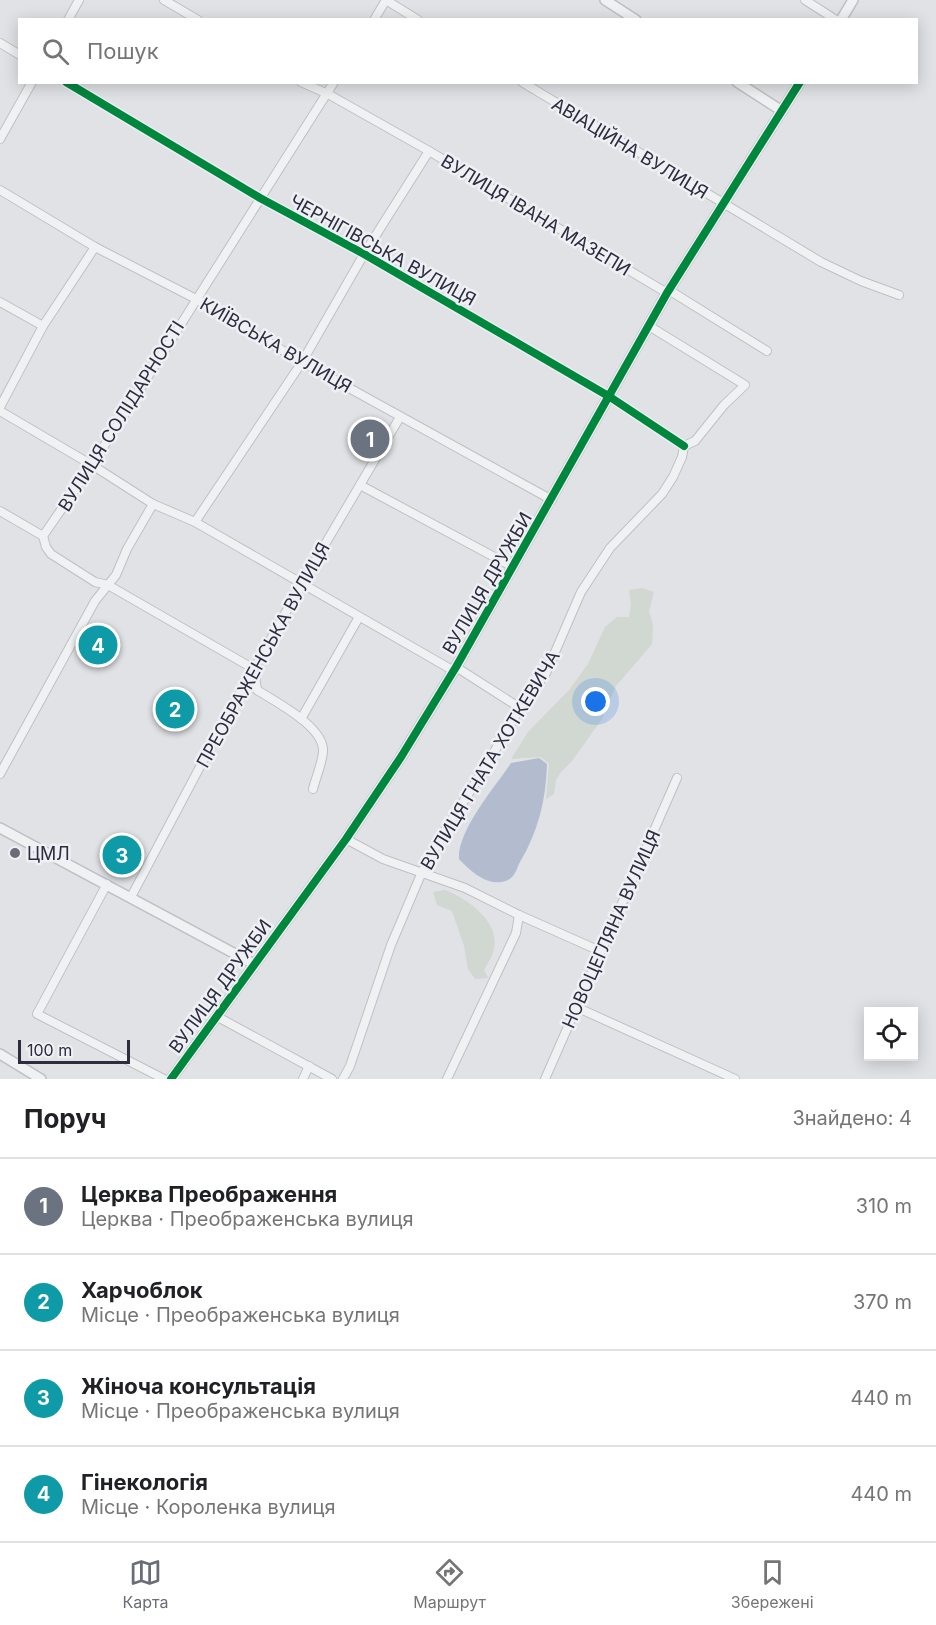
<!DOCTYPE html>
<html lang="uk">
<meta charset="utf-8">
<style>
:root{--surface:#fff;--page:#f6f6f6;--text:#202124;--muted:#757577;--line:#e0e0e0;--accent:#6a6d78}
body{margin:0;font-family:Inter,sans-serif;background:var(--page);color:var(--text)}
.controls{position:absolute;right:18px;bottom:18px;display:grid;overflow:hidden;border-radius:0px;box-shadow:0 3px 15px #0003}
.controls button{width:54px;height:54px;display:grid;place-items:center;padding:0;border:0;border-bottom:2px solid var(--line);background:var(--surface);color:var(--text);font:30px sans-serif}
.scale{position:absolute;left:18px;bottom:15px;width:112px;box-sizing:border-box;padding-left:6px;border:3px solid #2a2e3d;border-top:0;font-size:16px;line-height:21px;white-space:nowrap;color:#2a2e3d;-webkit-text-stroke:4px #eff0f5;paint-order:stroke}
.you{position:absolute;left:596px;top:702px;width:21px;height:21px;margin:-15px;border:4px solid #fff;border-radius:50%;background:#1a73e8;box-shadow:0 0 0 9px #1a73e833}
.badge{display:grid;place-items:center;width:39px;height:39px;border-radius:50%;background:var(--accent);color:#fff;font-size:20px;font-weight:700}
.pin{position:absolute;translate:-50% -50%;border:3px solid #fff;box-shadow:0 2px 6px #0006}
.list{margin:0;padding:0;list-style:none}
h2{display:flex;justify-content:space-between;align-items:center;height:78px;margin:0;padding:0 24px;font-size:26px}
h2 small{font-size:20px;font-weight:400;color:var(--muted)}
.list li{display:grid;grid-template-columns:39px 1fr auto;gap:18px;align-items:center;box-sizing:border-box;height:96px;padding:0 24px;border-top:2px solid var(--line)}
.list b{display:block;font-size:22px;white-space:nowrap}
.list p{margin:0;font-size:20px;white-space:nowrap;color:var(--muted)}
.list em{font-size:20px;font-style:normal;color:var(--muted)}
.icon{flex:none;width:33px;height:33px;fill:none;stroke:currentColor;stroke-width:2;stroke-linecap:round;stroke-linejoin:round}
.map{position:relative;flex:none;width:936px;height:1079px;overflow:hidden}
.search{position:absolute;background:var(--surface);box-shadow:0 3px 15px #0003;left:18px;right:18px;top:18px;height:66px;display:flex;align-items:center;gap:15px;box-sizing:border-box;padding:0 21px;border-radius:0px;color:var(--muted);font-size:22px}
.sheet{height:462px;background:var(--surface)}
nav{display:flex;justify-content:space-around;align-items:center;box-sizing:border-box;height:84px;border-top:2px solid var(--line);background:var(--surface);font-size:16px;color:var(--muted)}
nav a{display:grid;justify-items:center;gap:3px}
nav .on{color:var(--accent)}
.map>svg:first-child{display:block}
</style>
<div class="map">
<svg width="936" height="1079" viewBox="0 0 936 1079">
<rect width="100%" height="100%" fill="#e1e2e5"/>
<g fill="#d0d8d1">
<path d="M 642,588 L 654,592 L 649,611 L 653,625 L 652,644 L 616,686 L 602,719 L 572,761 L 561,772 L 556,780 L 554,794 L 546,799 L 549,764 L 541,757 L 511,759 L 528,732 L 569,690 L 588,664 L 605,627 L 617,617 L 629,617 L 631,604 L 629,590 Z"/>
<path d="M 445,890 C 468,899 503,923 493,953 C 491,959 487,964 484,970 L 488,978 L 475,979 L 468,969 L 464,946 L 452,911 L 437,905 L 433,892 Z"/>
</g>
<path fill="#b2bcce" d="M 539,758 L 547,764 C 546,800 538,832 520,862 C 517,867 516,874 511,878 C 492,891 471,872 459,859 C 457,831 495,787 511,763 Z"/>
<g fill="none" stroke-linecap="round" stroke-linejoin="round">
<g stroke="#bfc0c3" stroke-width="10">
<g id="minor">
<path d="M 164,0 L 198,20"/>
<path d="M 386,0 L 418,20"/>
<path d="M 805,0 L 836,20"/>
<path d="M 68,20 L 79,0"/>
<path d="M 374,20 L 386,0"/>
<path d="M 0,43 L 20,55"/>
<path d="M 66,82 L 260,198 L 364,254 L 610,397 L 684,446"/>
<path d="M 301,82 L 328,94 L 429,151 L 667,293 L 672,292 L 767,351"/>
<path d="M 522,82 L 821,262 L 861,281 L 899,295"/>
<path d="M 0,139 L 32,82"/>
<path d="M 0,190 L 95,247 L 196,299 L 302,362 L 552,500"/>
<path d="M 0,302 L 43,326"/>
<path d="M 0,407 L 43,326 L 95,247"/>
<path d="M 0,411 L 92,465 L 153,504 L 195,522 L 454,671"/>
<path d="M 360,485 L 513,567"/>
<path d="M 0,511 L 43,536 L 46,547 L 51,554 L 95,582 L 108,585 L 254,669 L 257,690 C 276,702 325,727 323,752 C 322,764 316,777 313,789"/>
<path d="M 195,522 L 302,362 L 364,254 L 429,151"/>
<path d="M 43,536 L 92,465 L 334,82"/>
<path d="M 456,667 L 520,708"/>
<path d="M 301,719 L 359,617"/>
<path d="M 0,774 L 95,601 L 116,575 L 127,549 L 153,504"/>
<path d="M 346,839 L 383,859 L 465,888 L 519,915 L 600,951"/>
<path d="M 107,884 L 37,1014 L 164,1079"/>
<path d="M 131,897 L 211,746 L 301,585 L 400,417"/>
<path d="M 576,1007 L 735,1079"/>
<path d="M 216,1016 L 332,1079"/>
<path d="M 303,1079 L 309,1066"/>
<path d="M 343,1079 L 350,1066 L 391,945 L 422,872 L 444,832 L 481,774 L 520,708 L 546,673 L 581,592 L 610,548 L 662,494 L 673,477 L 682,457 L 684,446 L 695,441 L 724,405 L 745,385 L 649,326"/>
<path d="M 447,1079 L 516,933 L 519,915"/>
<path d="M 545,1079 L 677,778"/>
</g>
</g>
<g stroke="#bfc0c3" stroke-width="12">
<g id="tertiary">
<path d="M 605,0 L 636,20"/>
<path d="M 841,20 L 853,0"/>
<path d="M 737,82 L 782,111"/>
<path d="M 0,828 L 254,964"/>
<path d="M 0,1054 L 41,1079"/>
<path d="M 171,1079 L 346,839 L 401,757 L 456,667 L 667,293 L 800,82"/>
</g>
</g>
<use href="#minor" stroke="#f0f1f3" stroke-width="8"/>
<use href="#tertiary" stroke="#f0f1f3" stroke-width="9"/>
<g stroke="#eff0f5" stroke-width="11">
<g id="cycleway">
<path d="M 66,82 L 260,198 L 364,254 L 610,397 L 684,446"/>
<path d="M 171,1079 L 346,839 L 401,757 L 456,667 L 667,293 L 800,82"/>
</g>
</g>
<use href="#cycleway" stroke="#00873e" stroke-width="8"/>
</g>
<circle fill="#6a6d78" stroke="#eff0f5" stroke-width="2" cx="15" cy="853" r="6"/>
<g text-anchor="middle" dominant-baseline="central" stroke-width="5" stroke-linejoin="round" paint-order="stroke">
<g font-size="18" fill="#2a2e3d" stroke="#eff0f5">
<text transform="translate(630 148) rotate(31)">АВІАЦІЙНА ВУЛИЦЯ</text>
<text transform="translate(536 215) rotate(31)">ВУЛИЦЯ ІВАНА МАЗЕПИ</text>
<text transform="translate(383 250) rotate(29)">ЧЕРНІГІВСЬКА ВУЛИЦЯ</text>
<text transform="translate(276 345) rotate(30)">КИЇВСЬКА ВУЛИЦЯ</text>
<text transform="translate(121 416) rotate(-58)">ВУЛИЦЯ СОЛІДАРНОСТІ</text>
<text transform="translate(487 583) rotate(-60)">ВУЛИЦЯ ДРУЖБИ</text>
<text transform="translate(263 655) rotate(-61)">ПРЕОБРАЖЕНСЬКА ВУЛИЦЯ</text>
<text transform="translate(490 760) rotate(-59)">ВУЛИЦЯ ГНАТА ХОТКЕВИЧА</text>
<text transform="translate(611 929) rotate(-66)">НОВОЦЕГЛЯНА ВУЛИЦЯ</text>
<text transform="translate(220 986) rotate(-54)">ВУЛИЦЯ ДРУЖБИ</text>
</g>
<g font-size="18" fill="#2a2e3d" stroke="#eff0f5" text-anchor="start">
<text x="27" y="853">ЦМЛ</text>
</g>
</g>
</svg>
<div class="controls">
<button><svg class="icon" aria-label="locate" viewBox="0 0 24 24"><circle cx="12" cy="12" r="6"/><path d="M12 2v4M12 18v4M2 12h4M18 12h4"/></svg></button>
</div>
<div class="scale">100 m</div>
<div class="you"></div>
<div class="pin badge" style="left:370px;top:439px;background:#6b7280">1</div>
<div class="pin badge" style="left:175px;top:709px;background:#0f9aa8">2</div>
<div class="pin badge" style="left:122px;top:855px;background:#0f9aa8">3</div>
<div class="pin badge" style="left:98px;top:645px;background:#0f9aa8">4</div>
<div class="search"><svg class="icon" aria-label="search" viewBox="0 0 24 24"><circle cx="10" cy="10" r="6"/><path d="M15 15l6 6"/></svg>Пошук</div>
</div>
<section class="sheet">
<h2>Поруч<small>Знайдено: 4</small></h2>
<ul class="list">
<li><span class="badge" style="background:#6b7280">1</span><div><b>Церква Преображення</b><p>Церква · Преображенська вулиця</p></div><em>310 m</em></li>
<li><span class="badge" style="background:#0f9aa8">2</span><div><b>Харчоблок</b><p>Місце · Преображенська вулиця</p></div><em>370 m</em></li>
<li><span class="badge" style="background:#0f9aa8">3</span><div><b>Жіноча консультація</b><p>Місце · Преображенська вулиця</p></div><em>440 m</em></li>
<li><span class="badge" style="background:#0f9aa8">4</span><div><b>Гінекологія</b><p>Місце · Короленка вулиця</p></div><em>440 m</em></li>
</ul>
</section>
<nav>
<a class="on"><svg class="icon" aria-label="map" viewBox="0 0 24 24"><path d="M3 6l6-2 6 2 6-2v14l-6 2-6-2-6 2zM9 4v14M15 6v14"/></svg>Карта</a>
<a><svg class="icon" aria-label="directions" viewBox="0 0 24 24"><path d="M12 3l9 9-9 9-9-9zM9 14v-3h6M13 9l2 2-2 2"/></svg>Маршрут</a>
<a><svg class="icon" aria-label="saved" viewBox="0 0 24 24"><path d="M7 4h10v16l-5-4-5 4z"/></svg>Збережені</a>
</nav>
